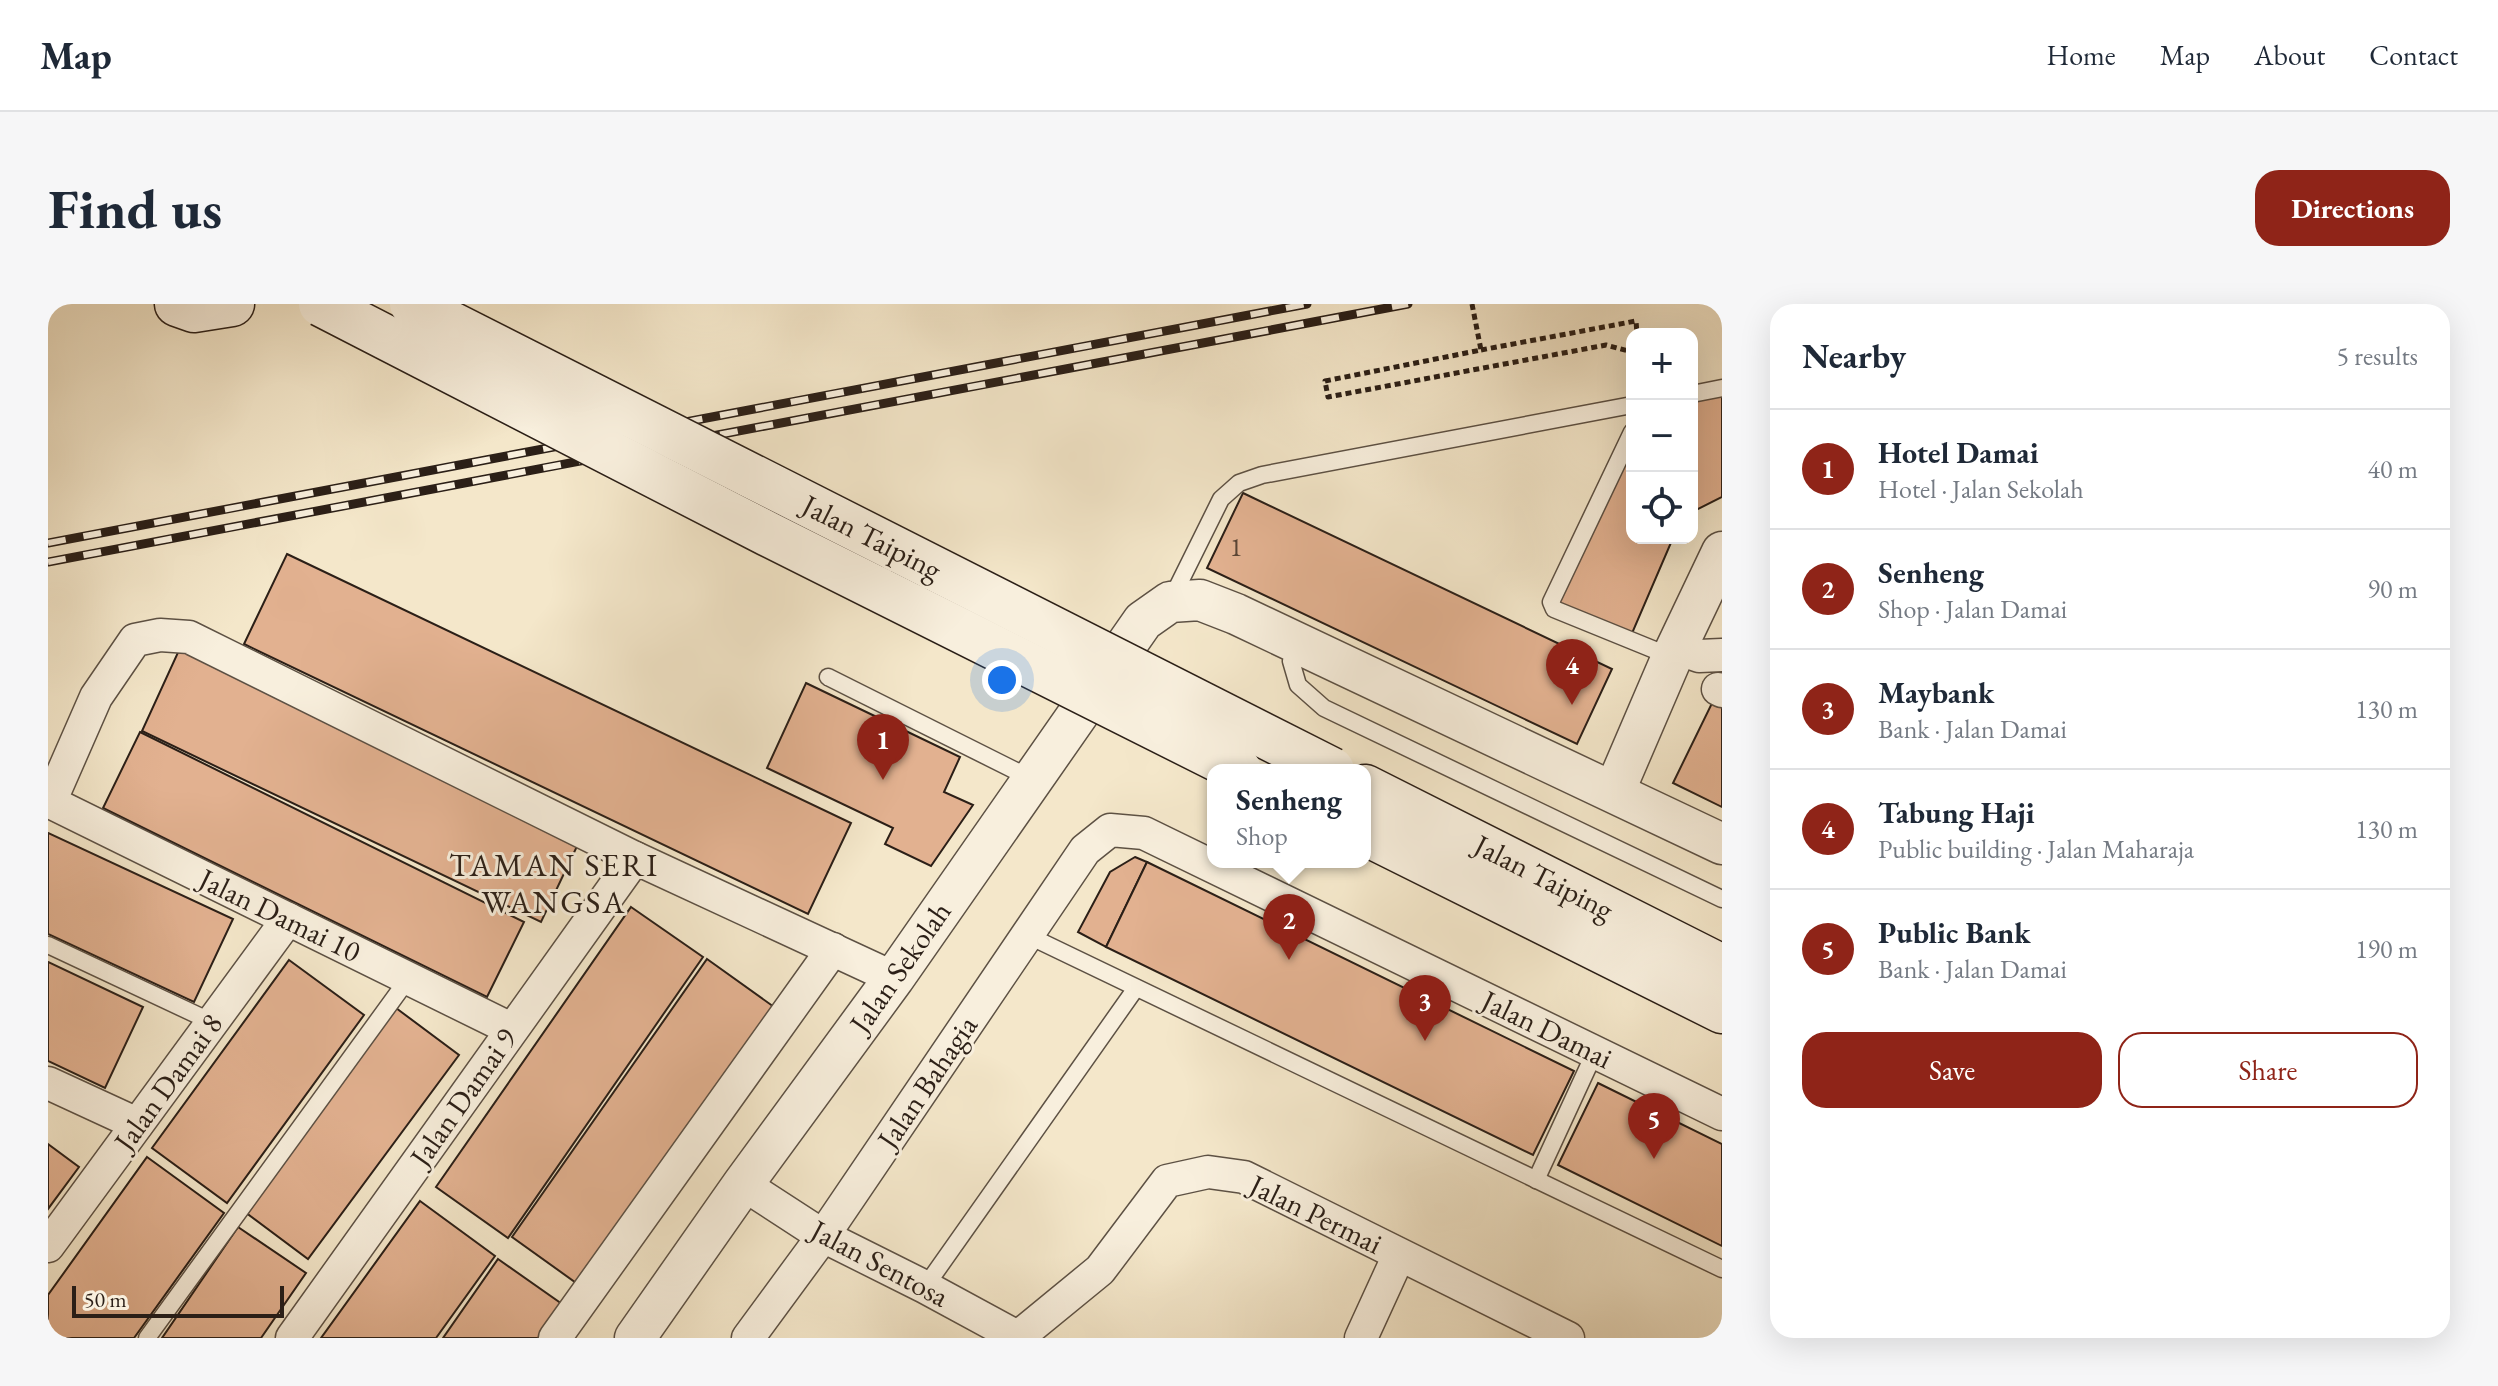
<!DOCTYPE html>
<meta charset="utf-8">
<style>
:root{--surface:#fff;--page:#f6f6f7;--text:#1f2937;--muted:#747a83;--line:#e0e1e3;--accent:#8f2418}
body{margin:0;font-family:"EB Garamond",serif;background:var(--page);color:var(--text)}
.controls{position:absolute;right:24px;top:24px;display:grid;overflow:hidden;border-radius:16px;box-shadow:0 8px 32px #0002}
.controls button{width:72px;height:72px;display:grid;place-items:center;padding:0;border:0;border-bottom:2px solid var(--line);background:var(--surface);color:var(--text);font:40px sans-serif}
.scale{position:absolute;left:24px;bottom:20px;width:212px;box-sizing:border-box;padding-left:8px;border:4px solid #2b1f17;border-top:0;font-size:22px;line-height:28px;white-space:nowrap;color:#2b1f17;-webkit-text-stroke:6px #f8efdd;paint-order:stroke}
.you{position:absolute;left:954px;top:376px;width:28px;height:28px;margin:-20px;border:6px solid #fff;border-radius:50%;background:#1a73e8;box-shadow:0 0 0 12px #1a73e833}
.badge{display:grid;place-items:center;width:52px;height:52px;border-radius:50%;background:var(--accent);color:#fff;font-size:26px;font-weight:700}
.pin{position:absolute;translate:-50% -66px;filter:drop-shadow(0 2px 4px #0008)}
.pin::after{content:'';position:absolute;top:42px;width:28px;height:24px;background:inherit;clip-path:polygon(0 0,100% 0,50% 100%)}
.popup{position:absolute;left:1159px;top:460px;width:164px;height:104px;box-sizing:border-box;display:grid;place-content:center;border-radius:16px;background:var(--surface);filter:drop-shadow(0 2px 6px #0005);font-size:26px;white-space:nowrap;color:var(--muted)}
.popup b{font-size:30px;color:var(--text)}
.popup::after{content:'';position:absolute;left:50%;top:100%;margin-left:-16px;border:16px solid transparent;border-top-color:var(--surface)}
.list{margin:0;padding:0;list-style:none}
h2{display:flex;justify-content:space-between;align-items:center;height:104px;margin:0;padding:0 32px;font-size:34px}
h2 small{font-size:26px;font-weight:400;color:var(--muted)}
.list li{display:grid;grid-template-columns:52px 1fr auto;gap:24px;align-items:center;box-sizing:border-box;height:120px;padding:0 32px;border-top:2px solid var(--line)}
.list b{display:block;font-size:30px;white-space:nowrap}
.list p{margin:0;font-size:26px;white-space:nowrap;color:var(--muted)}
.list em{font-size:26px;font-style:normal;color:var(--muted)}
.actions{display:flex;gap:16px;padding:24px 32px}
.actions a{flex:1;padding:18px 0;border:2px solid var(--accent);border-radius:24px;text-align:center;font-size:28px;color:var(--accent)}
.actions .main{background:var(--accent);color:#fff}
.icon{flex:none;width:44px;height:44px;fill:none;stroke:currentColor;stroke-width:2;stroke-linecap:round;stroke-linejoin:round}
.map{position:relative;flex:none;width:1674px;height:1034px;overflow:hidden;border-radius:24px}
header{display:flex;align-items:center;gap:48px;box-sizing:border-box;height:112px;padding:0 40px;background:var(--surface);border-bottom:2px solid var(--line)}
header strong{font-size:38px}
nav{display:flex;gap:44px;margin-inline-start:auto;font-size:28px}
.intro{display:flex;align-items:center;justify-content:space-between;box-sizing:border-box;height:192px;padding:0 48px}
h1{margin:0;font-size:56px}
.button{padding:20px 36px;border-radius:24px;background:var(--accent);color:#fff;font-size:28px;font-weight:700}
main{display:flex;gap:48px;padding:0 48px}
aside{flex:1;background:var(--surface);border-radius:24px;box-shadow:0 8px 32px #0002}
.map>svg:first-child{display:block}
</style>
<header>
<strong>Map</strong>
<nav><a>Home</a><a>Map</a><a>About</a><a>Contact</a></nav>
</header>
<div class="intro"><h1>Find us</h1><a class="button">Directions</a></div>
<main>
<div class="map">
<svg width="1674" height="1034" viewBox="0 0 1674 1034">
<rect width="100%" height="100%" fill="#f4e7ca"/>
<filter id="stains"><feTurbulence type="fractalNoise" baseFrequency=".0025" numOctaves="4"/><feColorMatrix values="0 0 0 0 .2 0 0 0 0 .09 0 0 0 0 .02 0 0 0 .5 -.17"/></filter>
<radialGradient id="worn" r=".72"><stop offset=".6" stop-color="#630" stop-opacity="0"/><stop offset="1" stop-color="#630" stop-opacity=".3"/></radialGradient>
<g fill="#e2b190" stroke="#2b1f17" stroke-width="2">
<path d="M 1674,90 L 1674,193 L 1644,208 L 1644,96 Z"/>
<path d="M 1584,138 L 1584,234 L 1625,234 L 1582,334 L 1509,301 Z"/>
<path d="M 1195,189 L 1564,365 L 1529,440 L 1159,264 Z"/>
<path d="M 239,250 L 803,519 L 760,610 L 196,340 Z"/>
<path d="M 132,344 L 532,536 L 493,618 L 94,427 Z"/>
<path d="M 758,379 L 912,453 L 896,488 L 925,501 L 883,562 L 837,540 L 845,524 L 719,464 Z"/>
<path d="M 1667,393 L 1674,396 L 1674,503 L 1625,479 Z"/>
<path d="M 92,428 L 476,618 L 439,693 L 55,504 Z"/>
<path d="M 0,529 L 185,615 L 146,698 L 0,630 Z"/>
<path d="M 1087,553 L 1099,558 L 1058,643 L 1030,628 L 1062,568 Z"/>
<path d="M 1099,558 L 1526,767 L 1485,851 L 1058,643 Z"/>
<path d="M 583,603 L 655,653 L 460,934 L 388,883 Z"/>
<path d="M 659,655 L 733,708 L 538,986 L 464,933 Z"/>
<path d="M 241,656 L 316,711 L 179,899 L 104,844 Z"/>
<path d="M 0,658 L 95,703 L 57,784 L 0,757 Z"/>
<path d="M 348,704 L 411,751 L 260,955 L 197,908 Z"/>
<path d="M 1550,779 L 1674,840 L 1674,942 L 1510,861 Z"/>
<path d="M 0,840 L 31,863 L 0,905 Z"/>
<path d="M 99,853 L 176,909 L 86,1034 L 0,1034 L 0,991 Z"/>
<path d="M 372,897 L 447,952 L 388,1034 L 273,1034 Z"/>
<path d="M 190,923 L 258,969 L 213,1034 L 114,1034 Z"/>
<path d="M 450,955 L 514,1000 L 490,1034 L 395,1034 Z"/>
</g>
<g fill="none" stroke-linecap="round" stroke-linejoin="round">
<g stroke="#5d5144" stroke-width="19">
<g id="service">
<path d="M 1644,90 L 1674,84"/>
<path d="M 1584,128 L 1503,298 L 1506,305 L 1624,353"/>
<path d="M 1123,296 L 1173,195 L 1191,179 L 1214,171 L 1584,101"/>
<path d="M 1252,342 L 1243,357 L 1250,381 L 1276,404 L 1674,595"/>
<path d="M 780,373 L 984,475"/>
<path d="M 979,631 L 1674,965"/>
<path d="M 0,641 L 164,718"/>
<path d="M 1488,876 L 1547,748"/>
<path d="M 877,983 L 1088,684"/>
<path d="M 99,1034 L 360,675"/>
</g>
</g>
<g stroke="#5d5144" stroke-width="35">
<g id="minor">
<path d="M 1628,344 L 1651,352 L 1674,351"/>
<path d="M 1670,385 L 1674,387"/>
<path d="M 0,497 L 463,725"/>
<path d="M 2,498 L 48,393 L 87,336 L 112,331 L 141,333 L 587,554 L 846,674"/>
<path d="M 0,779 L 89,820"/>
<path d="M 695,880 L 775,932 L 877,983 L 971,1034"/>
<path d="M 0,942 L 240,615"/>
<path d="M 244,1034 L 587,554"/>
<path d="M 507,1034 L 785,645"/>
<path d="M 700,1034 L 775,932 L 1037,546 L 1062,526 L 1096,529 L 1674,810"/>
<path d="M 969,1034 L 1052,966 L 1119,877 L 1160,868 L 1196,873 L 1520,1034"/>
<path d="M 1313,1034 L 1351,951"/>
</g>
</g>
<g stroke="#5d5144" stroke-width="43">
<g id="tertiary">
<path d="M 1566,488 L 1624,353 L 1674,248"/>
<path d="M 587,1034 L 695,880 L 846,674 L 1095,317 L 1122,298 L 1152,296 L 1188,310 L 1674,540"/>
</g>
</g>
<g stroke="#2b1f17" stroke-width="47">
<g id="secondary">
<path d="M 129,0 L 146,6 L 184,0"/>
<path d="M 1317,483 L 1674,663"/>
<path d="M 1317,529 L 1674,707"/>
</g>
</g>
<g stroke="#2b1f17" stroke-width="5" stroke-dasharray="6 4" stroke-linecap="butt">
<path d="M 1424,0 L 1433,46 L 1277,77 L 1280,93 L 1558,41 L 1584,48"/>
<path d="M 1433,46 L 1588,17 L 1589,30"/>
</g>
<use href="#service" stroke="#f8efdd" stroke-width="16"/>
<use href="#minor" stroke="#f8efdd" stroke-width="32"/>
<use href="#tertiary" stroke="#f8efdd" stroke-width="40"/>
<use href="#secondary" stroke="#f8efdd" stroke-width="44"/>
<g stroke="#2b1f17" stroke-width="9">
<g id="rail">
<path d="M 0,239 L 1259,0"/>
<path d="M 0,258 L 1360,0"/>
</g>
</g>
<use href="#rail" stroke="#f8efdd" stroke-width="6" stroke-dasharray="18" stroke-linecap="butt"/>
<g stroke="#2b1f17" stroke-width="47" stroke-linecap="butt">
<g id="secondary-bridge">
<path d="M 273,0 L 720,230 L 1191,466"/>
<path d="M 364,0 L 1284,466"/>
</g>
</g>
<use href="#secondary-bridge" stroke="#f8efdd" stroke-width="44"/>
</g>
<g text-anchor="middle" dominant-baseline="central" stroke-width="6" stroke-linejoin="round" paint-order="stroke">
<g font-size="26" fill="#594435">
<text x="1188" y="243">1</text>
</g>
<g font-size="30" fill="#2b1f17" stroke="#f8efdd">
<text transform="translate(824 233) rotate(27)">Jalan Taiping</text>
<text transform="translate(1496 573) rotate(27)">Jalan Taiping</text>
<text transform="translate(232 611) rotate(26)">Jalan Damai 10</text>
<text transform="translate(852 663) rotate(-55)">Jalan Sekolah</text>
<text transform="translate(1499 725) rotate(26)">Jalan Damai</text>
<text transform="translate(120 778) rotate(-54)">Jalan Damai 8</text>
<text transform="translate(879 778) rotate(-56)">Jalan Bahagia</text>
<text transform="translate(415 793) rotate(-55)">Jalan Damai 9</text>
<text transform="translate(1268 910) rotate(26)">Jalan Permai</text>
<text transform="translate(832 959) rotate(28)">Jalan Sentosa</text>
</g>
<g font-size="32" letter-spacing="2" fill="#2b1f17" stroke="#f8efdd">
<text x="506" y="561">TAMAN SERI<tspan x="506" dy="37">WANGSA</tspan></text>
</g>
</g>
<rect width="100%" height="100%" filter="url(#stains)"/>
<rect width="100%" height="100%" fill="url(#worn)"/>
</svg>
<div class="controls">
<button>+</button>
<button>−</button>
<button><svg class="icon" aria-label="locate" viewBox="0 0 24 24"><circle cx="12" cy="12" r="6"/><path d="M12 2v4M12 18v4M2 12h4M18 12h4"/></svg></button>
</div>
<div class="scale">50 m</div>
<div class="you"></div>
<div class="pin badge" style="left:835px;top:476px">1</div>
<div class="pin badge" style="left:1241px;top:656px">2</div>
<div class="popup"><b>Senheng</b>Shop</div>
<div class="pin badge" style="left:1377px;top:737px">3</div>
<div class="pin badge" style="left:1524px;top:401px">4</div>
<div class="pin badge" style="left:1606px;top:855px">5</div>
</div>
<aside>
<h2>Nearby<small>5 results</small></h2>
<ul class="list">
<li><span class="badge">1</span><div><b>Hotel Damai</b><p>Hotel · Jalan Sekolah</p></div><em>40 m</em></li>
<li><span class="badge">2</span><div><b>Senheng</b><p>Shop · Jalan Damai</p></div><em>90 m</em></li>
<li><span class="badge">3</span><div><b>Maybank</b><p>Bank · Jalan Damai</p></div><em>130 m</em></li>
<li><span class="badge">4</span><div><b>Tabung Haji</b><p>Public building · Jalan Maharaja</p></div><em>130 m</em></li>
<li><span class="badge">5</span><div><b>Public Bank</b><p>Bank · Jalan Damai</p></div><em>190 m</em></li>
</ul>
<div class="actions"><a class="main">Save</a><a>Share</a></div>
</aside>
</main>
